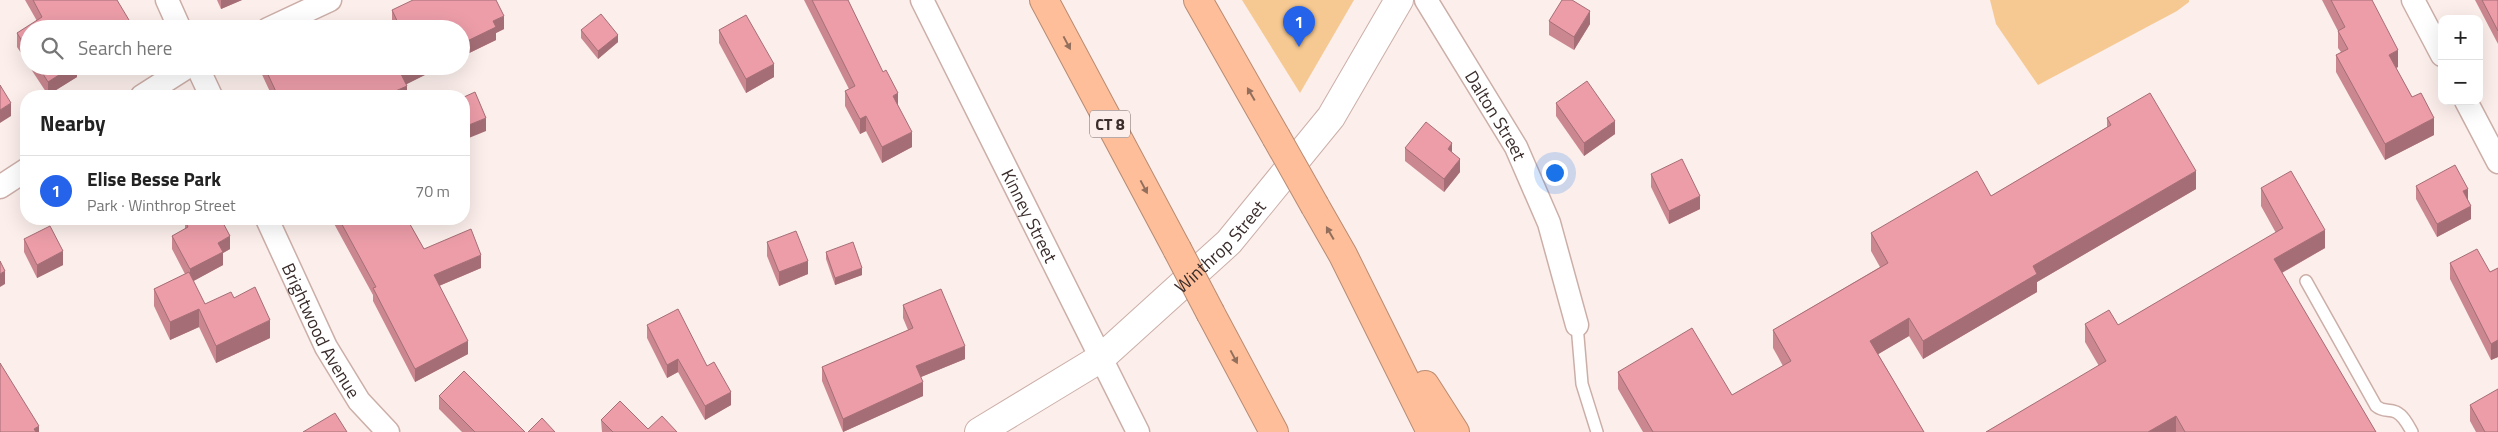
<!DOCTYPE html>
<meta charset="utf-8">
<style>
:root{--surface:#fff;--page:#f6f6f6;--text:#222;--muted:#767676;--line:#e0e0e0;--accent:#2563eb}
body{margin:0;font-family:"Titillium Web",sans-serif;background:var(--page);color:var(--text)}
.controls{position:absolute;right:15px;top:15px;display:grid;overflow:hidden;border-radius:10px;box-shadow:0 5px 20px #0002}
.controls button{width:45px;height:45px;display:grid;place-items:center;padding:0;border:0;border-bottom:1px solid var(--line);background:var(--surface);color:var(--text);font:25px sans-serif}
.you{position:absolute;left:1554px;top:172px;width:18px;height:18px;margin:-12px;border:4px solid #fff;border-radius:50%;background:#1a73e8;box-shadow:0 0 0 8px #1a73e833}
.badge{display:grid;place-items:center;width:32px;height:32px;border-radius:50%;background:var(--accent);color:#fff;font-size:16px;font-weight:700}
.pin{position:absolute;translate:-50% -41px;filter:drop-shadow(0 1px 2px #0008)}
.pin::after{content:'';position:absolute;top:26px;width:18px;height:15px;background:inherit;clip-path:polygon(0 0,100% 0,50% 100%)}
.list{margin:0;padding:0;list-style:none}
h2{display:flex;justify-content:space-between;align-items:center;height:65px;margin:0;padding:0 20px;font-size:21px}
h2 small{font-size:16px;font-weight:400;color:var(--muted)}
.list li{display:grid;grid-template-columns:32px 1fr auto;gap:15px;align-items:center;box-sizing:border-box;height:70px;padding:0 20px;border-top:1px solid var(--line)}
.list b{display:block;font-size:19px;white-space:nowrap}
.list p{margin:0;font-size:16px;white-space:nowrap;color:var(--muted)}
.list em{font-size:16px;font-style:normal;color:var(--muted)}
.icon{flex:none;width:28px;height:28px;fill:none;stroke:currentColor;stroke-width:2;stroke-linecap:round;stroke-linejoin:round}
.map{position:relative;flex:none;width:2498px;height:432px;overflow:hidden}
.search{position:absolute;background:var(--surface);box-shadow:0 5px 20px #0002;left:20px;top:20px;width:450px;height:55px;display:flex;align-items:center;gap:12px;box-sizing:border-box;padding:0 18px;border-radius:28px;color:var(--muted);font-size:19px}
.panel{position:absolute;background:var(--surface);box-shadow:0 5px 20px #0002;left:20px;top:90px;width:450px;height:135px;border-radius:20px}
.map>svg:first-child{display:block}
</style>
<div class="map">
<svg width="2498" height="432" viewBox="0 0 2498 432">
<rect width="100%" height="100%" fill="#fbeeeb"/>
<g fill="#f6c992">
<path d="M 1242,0 L 1354,0 L 1300,93 Z"/>
<path d="M 1990,0 L 2189,0 L 2189,2 L 2177,11 L 2038,85 L 1996,24 Z"/>
</g>
<g fill="none" stroke-linecap="round" stroke-linejoin="round">
<g stroke="#ccaea8" stroke-width="14">
<g id="service">
<path d="M 2306,281 L 2376,406 C 2383,412 2388,409 2396,412 C 2404,416 2408,425 2412,432"/>
<path d="M 1577,325 L 1582,384 L 1597,432"/>
</g>
</g>
<g stroke="#ccaea8" stroke-width="25">
<g id="minor">
<path d="M 167,0 L 180,29"/>
<path id="s1" d="M 922,0 L 1138,432"/>
<path id="s2" d="M 1426,0 L 1516,147 L 1549,223 L 1577,325"/>
<path d="M 2413,0 L 2442,55"/>
<path d="M 268,29 L 330,0"/>
<path d="M 197,66 L 211,96"/>
<path d="M 142,96 L 189,66"/>
<path d="M 2466,101 L 2498,162"/>
<path d="M 0,187 L 26,170"/>
<path id="s3" d="M 267,219 L 326,347 L 359,401 L 388,432"/>
</g>
</g>
<g stroke="#ccaea8" stroke-width="30">
<g id="tertiary">
<path id="s4" d="M 979,432 L 1101,358 L 1229,242 L 1331,117 L 1399,0"/>
</g>
</g>
<g stroke="#b98b72" stroke-width="30">
<g id="motorway">
<path d="M 1044,0 L 1177,249"/>
<path d="M 1198,0 L 1276,137"/>
<path d="M 1315,206 L 1343,255 L 1431,432"/>
<path d="M 1211,314 L 1274,432"/>
<path d="M 1425,385 L 1455,432"/>
</g>
</g>
<use href="#service" stroke="#fff" stroke-width="11"/>
<use href="#minor" stroke="#fff" stroke-width="22"/>
<use href="#tertiary" stroke="#fff" stroke-width="28"/>
<use href="#motorway" stroke="#febe99" stroke-width="28"/>
<g stroke="#b98b72" stroke-width="30" stroke-linecap="butt">
<g id="motorway-bridge">
<path d="M 1276,137 L 1315,206"/>
<path d="M 1177,249 L 1211,314"/>
</g>
</g>
<use href="#motorway-bridge" stroke="#febe99" stroke-width="28"/>
</g>
<g fill="#cb8790">
<path d="M 25,0 L 117,0 L 132,29 L 29,29 L 29,65 L 17,47 L 17,33 L 37,21 Z"/>
<path d="M 217,0 L 242,0 L 221,9 Z"/>
<path d="M 804,0 L 848,0 L 898,106 L 912,147 L 882,163 L 866,131 L 860,134 L 845,106 L 845,91 L 849,89 Z"/>
<path d="M 2322,0 L 2372,0 L 2398,67 L 2396,68 L 2412,97 L 2434,135 L 2385,160 L 2336,72 L 2336,55 L 2341,52 L 2338,48 L 2338,31 Z"/>
<path d="M 2475,0 L 2498,0 L 2498,44 Z"/>
<path d="M 392,10 L 504,29 L 496,33 L 496,40 L 461,57 L 461,29 L 394,29 L 392,23 Z"/>
<path d="M 1549,21 L 1590,24 L 1574,50 L 1549,35 Z"/>
<path d="M 581,30 L 618,42 L 598,59 L 581,38 Z"/>
<path d="M 719,30 L 774,77 L 746,93 L 719,43 Z"/>
<path d="M 29,66 L 86,66 L 77,72 L 77,77 L 48,95 Z"/>
<path d="M 258,66 L 443,66 L 406,84 L 407,96 L 272,96 Z"/>
<path d="M 1556,103 L 1615,134 L 1584,156 L 1556,116 Z"/>
<path d="M 2107,118 L 2196,189 L 2037,282 L 2037,292 L 1923,359 L 1909,336 L 1878,354 L 1924,432 L 1643,432 L 1618,389 L 1618,372 L 1732,395 L 1783,366 L 1773,348 L 1773,330 L 1880,267 L 1871,251 L 1871,233 L 1991,196 L 2107,127 Z"/>
<path d="M 1405,148 L 1452,152 L 1460,172 L 1444,192 L 1405,161 Z"/>
<path d="M 1651,174 L 1700,209 L 1669,224 L 1651,187 Z"/>
<path d="M 2416,186 L 2468,201 L 2471,219 L 2437,237 L 2416,199 Z"/>
<path d="M 2261,188 L 2325,248 L 2282,273 L 2376,432 L 1986,432 L 2099,366 L 2085,342 L 2085,324 L 2118,325 L 2276,233 L 2261,206 Z"/>
<path d="M 330,219 L 407,219 L 424,249 L 481,268 L 439,286 L 468,354 L 415,382 L 373,301 L 373,295 L 332,220 L 330,220 Z"/>
<path d="M 185,221 L 230,249 L 223,253 L 223,265 L 193,281 L 205,304 L 234,298 L 270,338 L 216,363 L 199,327 L 170,340 L 154,306 L 154,289 L 185,274 L 172,249 L 172,236 L 185,229 Z"/>
<path d="M 24,239 L 63,265 L 37,278 L 24,252 Z"/>
<path d="M 767,242 L 808,274 L 779,286 L 767,256 Z"/>
<path d="M 826,252 L 862,275 L 835,285 L 826,259 Z"/>
<path d="M 2450,263 L 2490,272 L 2498,268 L 2498,357 L 2491,360 L 2450,279 Z"/>
<path d="M 903,305 L 965,359 L 921,377 L 923,396 L 843,432 L 822,381 L 822,367 L 908,330 L 903,318 Z"/>
<path d="M 647,325 L 707,366 L 731,405 L 705,420 L 678,372 L 667,378 L 647,338 Z"/>
<path d="M 439,396 L 525,432 L 462,432 L 439,409 Z"/>
<path d="M 2470,405 L 2498,432 L 2476,432 L 2470,421 Z"/>
<path d="M 601,420 L 648,429 L 677,432 L 602,432 Z"/>
</g>
<g fill="#a56e76">
<path d="M 221,0 L 242,0 L 221,9 Z"/>
<path d="M 1590,11 L 1590,24 L 1574,50 L 1574,37 Z"/>
<path d="M 504,16 L 504,29 L 496,33 L 496,40 L 461,57 L 461,44 L 493,21 Z"/>
<path d="M 132,25 L 132,29 L 126,29 Z"/>
<path d="M 618,35 L 618,42 L 598,59 L 598,51 Z"/>
<path d="M 2398,50 L 2398,67 L 2389,71 L 2389,55 Z"/>
<path d="M 774,64 L 774,77 L 746,93 L 746,79 Z"/>
<path d="M 73,66 L 86,66 L 77,72 L 77,77 L 48,95 L 48,82 Z"/>
<path d="M 417,66 L 443,66 L 401,87 L 401,74 Z"/>
<path d="M 407,86 L 407,96 L 384,96 Z"/>
<path d="M 898,93 L 898,108 L 893,96 Z"/>
<path d="M 11,103 L 11,116 L 0,123 L 0,110 Z"/>
<path d="M 866,116 L 866,131 L 860,134 L 860,119 Z"/>
<path d="M 486,118 L 486,131 L 464,140 L 464,127 Z"/>
<path d="M 2434,118 L 2434,135 L 2385,160 L 2385,144 Z"/>
<path d="M 1615,121 L 1615,134 L 1584,156 L 1584,143 Z"/>
<path d="M 912,132 L 912,147 L 882,163 L 882,147 Z"/>
<path d="M 1452,143 L 1452,157 L 1448,149 Z"/>
<path d="M 1460,159 L 1460,172 L 1444,192 L 1444,179 Z"/>
<path d="M 2196,171 L 2196,189 L 2037,282 L 2037,292 L 1923,359 L 1923,341 L 2033,266 Z"/>
<path d="M 2468,189 L 2468,203 L 2463,191 Z"/>
<path d="M 1700,196 L 1700,209 L 1669,224 L 1669,211 Z"/>
<path d="M 2471,206 L 2471,219 L 2437,237 L 2437,224 Z"/>
<path d="M 2325,230 L 2325,248 L 2274,277 L 2274,259 Z"/>
<path d="M 230,236 L 230,249 L 223,253 L 223,265 L 190,283 L 190,269 L 218,243 Z"/>
<path d="M 63,251 L 63,265 L 37,278 L 37,265 Z"/>
<path d="M 481,255 L 481,268 L 434,288 L 434,275 Z"/>
<path d="M 808,261 L 808,274 L 779,286 L 779,272 Z"/>
<path d="M 862,268 L 862,275 L 835,285 L 835,278 Z"/>
<path d="M 5,271 L 5,284 L 0,287 L 0,274 Z"/>
<path d="M 199,309 L 199,327 L 170,340 L 170,322 Z"/>
<path d="M 1909,318 L 1909,336 L 1870,359 L 1870,341 Z"/>
<path d="M 270,320 L 270,338 L 216,363 L 216,346 Z"/>
<path d="M 2498,340 L 2498,357 L 2491,360 L 2491,344 Z"/>
<path d="M 468,341 L 468,354 L 415,382 L 415,369 Z"/>
<path d="M 965,346 L 965,359 L 916,379 L 916,366 Z"/>
<path d="M 678,359 L 678,372 L 667,378 L 667,365 Z"/>
<path d="M 923,382 L 923,396 L 843,432 L 843,419 Z"/>
<path d="M 731,392 L 731,405 L 705,420 L 705,406 Z"/>
<path d="M 2176,416 L 2176,432 L 2148,432 Z"/>
<path d="M 39,426 L 39,432 L 34,432 L 34,429 Z"/>
</g>
<g fill="#ec9da8" stroke="#a56e76">
<path d="M 33,0 L 117,0 L 132,25 L 126,29 L 29,29 L 29,52 L 17,33 L 42,17 Z"/>
<path d="M 413,0 L 496,0 L 504,16 L 493,21 L 496,27 L 461,44 L 461,29 L 397,29 L 400,27 L 392,10 Z"/>
<path d="M 812,0 L 848,0 L 883,72 L 886,70 L 898,93 L 893,96 L 912,132 L 882,147 L 866,116 L 860,119 L 845,91 L 855,86 Z"/>
<path d="M 1562,0 L 1572,0 L 1590,11 L 1574,37 L 1549,21 Z"/>
<path d="M 2331,0 L 2372,0 L 2398,50 L 2389,55 L 2412,97 L 2421,93 L 2434,118 L 2385,144 L 2336,55 L 2348,49 L 2338,31 L 2345,27 Z"/>
<path d="M 2482,0 L 2498,0 L 2498,31 Z"/>
<path d="M 601,14 L 618,35 L 598,51 L 581,30 Z"/>
<path d="M 746,15 L 774,64 L 746,79 L 719,30 Z"/>
<path d="M 38,66 L 73,66 L 48,82 Z"/>
<path d="M 264,66 L 417,66 L 401,74 L 407,86 L 384,96 L 278,96 Z"/>
<path d="M 1587,81 L 1615,121 L 1584,143 L 1556,103 Z"/>
<path d="M 0,85 L 11,103 L 0,110 Z"/>
<path d="M 475,92 L 486,118 L 464,127 L 464,97 Z"/>
<path d="M 2150,93 L 2196,171 L 2033,266 L 2037,274 L 1923,341 L 1909,318 L 1870,341 L 1924,432 L 1653,432 L 1618,372 L 1692,328 L 1732,395 L 1791,361 L 1773,330 L 1888,263 L 1871,233 L 1977,171 L 1991,196 L 2111,125 L 2107,118 Z"/>
<path d="M 1426,122 L 1452,143 L 1448,149 L 1460,159 L 1444,179 L 1405,148 Z"/>
<path d="M 1682,159 L 1700,196 L 1669,211 L 1651,174 Z"/>
<path d="M 2455,165 L 2468,189 L 2463,191 L 2471,206 L 2437,224 L 2416,186 Z"/>
<path d="M 2291,171 L 2325,230 L 2274,259 L 2376,432 L 2185,432 L 2176,416 L 2148,432 L 1986,432 L 2106,361 L 2085,324 L 2109,310 L 2118,325 L 2283,228 L 2261,188 Z"/>
<path d="M 190,219 L 221,219 L 230,236 L 218,243 L 223,252 L 190,269 L 172,236 L 188,227 L 185,221 Z"/>
<path d="M 339,219 L 407,219 L 424,249 L 471,229 L 481,255 L 434,275 L 468,341 L 415,369 L 373,288 L 376,287 Z"/>
<path d="M 50,226 L 63,251 L 37,265 L 24,239 Z"/>
<path d="M 796,231 L 808,261 L 779,272 L 767,242 Z"/>
<path d="M 853,242 L 862,268 L 835,278 L 826,252 Z"/>
<path d="M 2477,249 L 2490,272 L 2498,268 L 2498,340 L 2491,344 L 2450,263 Z"/>
<path d="M 0,261 L 5,271 L 0,274 Z"/>
<path d="M 189,272 L 205,304 L 231,292 L 234,298 L 255,287 L 270,320 L 216,346 L 199,309 L 170,322 L 154,289 Z"/>
<path d="M 941,289 L 965,346 L 916,366 L 923,382 L 843,419 L 822,367 L 913,328 L 903,305 Z"/>
<path d="M 678,309 L 707,366 L 714,362 L 731,392 L 705,406 L 678,359 L 667,365 L 647,325 Z"/>
<path d="M 0,363 L 39,426 L 34,429 L 36,432 L 0,432 Z"/>
<path d="M 464,371 L 525,432 L 475,432 L 439,396 Z"/>
<path d="M 2498,389 L 2498,432 L 2485,432 L 2470,405 Z"/>
<path d="M 620,401 L 648,429 L 662,416 L 677,432 L 613,432 L 601,420 Z"/>
<path d="M 335,413 L 347,432 L 303,432 Z"/>
<path d="M 542,418 L 555,432 L 528,432 Z"/>
</g>
<defs><path id="oneway-solid" d="M-6-.8H1V-3.2L6.5 0L1 3.2V.8H-6Z" transform="scale(1.25)"/></defs>
<g fill="#926e5c">
<use href="#oneway-solid" transform="translate(1067 43) rotate(62)"/>
<use href="#oneway-solid" transform="translate(1251 94) rotate(-120)"/>
<use href="#oneway-solid" transform="translate(1144 187) rotate(62)"/>
<use href="#oneway-solid" transform="translate(1330 233) rotate(-120)"/>
<use href="#oneway-solid" transform="translate(1234 357) rotate(62)"/>
</g>
<g text-anchor="middle" dominant-baseline="central" stroke-width="4" stroke-linejoin="round" paint-order="stroke">
<rect fill="#fbeeeb" stroke="#746765" stroke-width="1" x="1090" y="110.5" width="40" height="27" rx="4"/>
<g font-size="16" font-weight="bold" fill="#3a2d2b">
<text x="1110" y="124">CT 8</text>
</g>
<g font-size="18" fill="#3a2d2b" stroke="#fbeeeb">
<text stroke="none"><textPath href="#s2" startOffset="135">Dalton Street</textPath></text>
<text stroke="none"><textPath href="#s1" startOffset="241">Kinney Street</textPath></text>
<text stroke="none"><textPath href="#s4" startOffset="306">Winthrop Street</textPath></text>
<text stroke="none"><textPath href="#s3" startOffset="124">Brightwood Avenue</textPath></text>
</g>
</g>
</svg>
<div class="controls">
<button>+</button>
<button>−</button>
</div>
<div class="you"></div>
<div class="pin badge" style="left:1299px;top:47px">1</div>
<div class="search"><svg class="icon" aria-label="search" viewBox="0 0 24 24"><circle cx="10" cy="10" r="6"/><path d="M15 15l6 6"/></svg>Search here</div>
<section class="panel">
<h2>Nearby<small></small></h2>
<ul class="list">
<li><span class="badge">1</span><div><b>Elise Besse Park</b><p>Park · Winthrop Street</p></div><em>70 m</em></li>
</ul>
</section>
</div>
